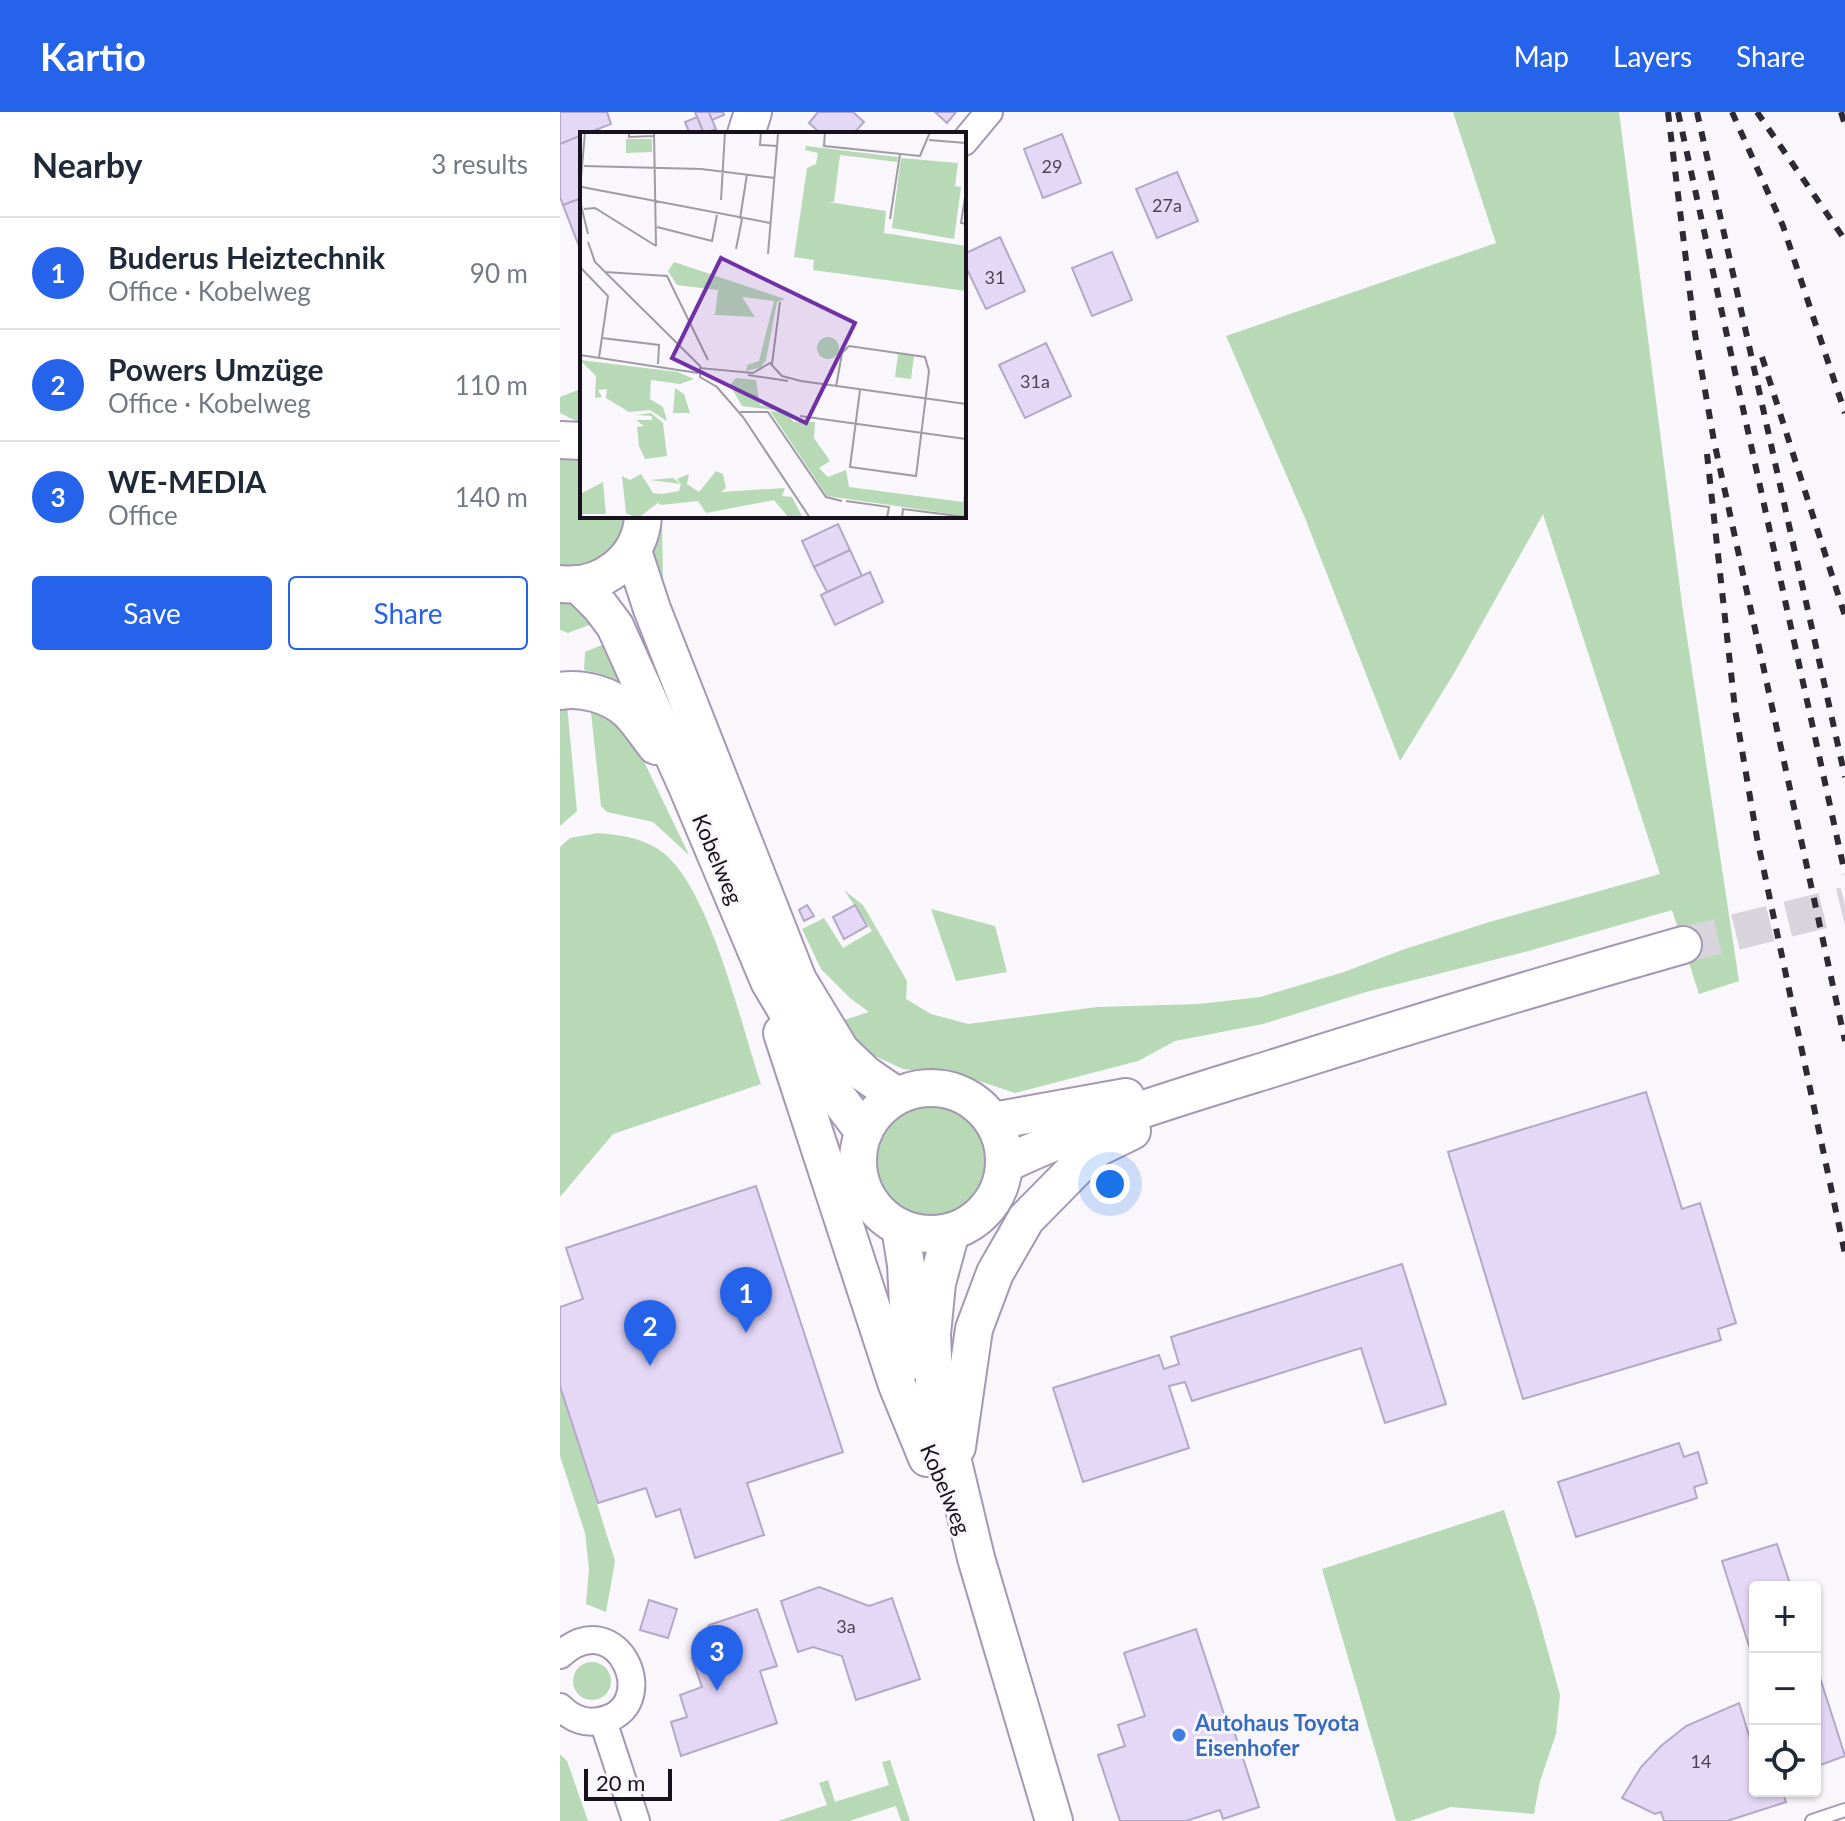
<!DOCTYPE html>
<meta charset="utf-8">
<style>
:root{--surface:#fff;--page:#f6f6f7;--text:#1f2937;--muted:#747a83;--line:#e0e1e3;--accent:#2563eb}
body{margin:0;font-family:Lato,sans-serif;background:var(--page);color:var(--text)}
.controls{position:absolute;right:24px;bottom:24px;display:grid;overflow:hidden;border-radius:8px;box-shadow:0 2px 6px #0004}
.controls button{width:72px;height:72px;display:grid;place-items:center;padding:0;border:0;border-bottom:2px solid var(--line);background:var(--surface);color:var(--text);font:40px sans-serif}
.scale{position:absolute;left:24px;bottom:20px;width:88px;box-sizing:border-box;padding-left:8px;border:4px solid #17121d;border-top:0;font-size:22px;line-height:28px;white-space:nowrap;color:#17121d;-webkit-text-stroke:6px #f9f6fc;paint-order:stroke}
.you{position:absolute;left:550px;top:1072px;width:28px;height:28px;margin:-20px;border:6px solid #fff;border-radius:50%;background:#1a73e8;box-shadow:0 0 0 12px #1a73e833}
.badge{display:grid;place-items:center;width:52px;height:52px;border-radius:50%;background:var(--accent);color:#fff;font-size:26px;font-weight:700}
.pin{position:absolute;translate:-50% -66px;filter:drop-shadow(0 2px 4px #0008)}
.pin::after{content:'';position:absolute;top:42px;width:28px;height:24px;background:inherit;clip-path:polygon(0 0,100% 0,50% 100%)}
.list{margin:0;padding:0;list-style:none}
h2{display:flex;justify-content:space-between;align-items:center;height:104px;margin:0;padding:0 32px;font-size:34px}
h2 small{font-size:26px;font-weight:400;color:var(--muted)}
.list li{display:grid;grid-template-columns:52px 1fr auto;gap:24px;align-items:center;box-sizing:border-box;height:112px;padding:0 32px;border-top:2px solid var(--line)}
.list b{display:block;font-size:30px;white-space:nowrap}
.list p{margin:0;font-size:26px;white-space:nowrap;color:var(--muted)}
.list em{font-size:26px;font-style:normal;color:var(--muted)}
.actions{display:flex;gap:16px;padding:24px 32px}
.actions a{flex:1;padding:18px 0;border:2px solid var(--accent);border-radius:8px;text-align:center;font-size:28px;color:var(--accent)}
.actions .main{background:var(--accent);color:#fff}
.icon{flex:none;width:44px;height:44px;fill:none;stroke:currentColor;stroke-width:2;stroke-linecap:round;stroke-linejoin:round}
.map{position:relative;flex:none;width:1285px;height:1709px;overflow:hidden}
header{display:flex;align-items:center;gap:48px;box-sizing:border-box;height:112px;padding:0 40px;background:var(--accent);color:#fff}
header strong{font-size:38px}
nav{display:flex;gap:44px;margin-inline-start:auto;font-size:28px}
main{display:flex}
aside{flex:1;background:var(--surface)}
.map>svg:first-child{display:block}
</style>
<header>
<strong>Kartio</strong>
<nav><a>Map</a><a>Layers</a><a>Share</a></nav>
</header>
<main>
<aside>
<h2>Nearby<small>3 results</small></h2>
<ul class="list">
<li><span class="badge">1</span><div><b>Buderus Heiztechnik</b><p>Office · Kobelweg</p></div><em>90 m</em></li>
<li><span class="badge">2</span><div><b>Powers Umzüge</b><p>Office · Kobelweg</p></div><em>110 m</em></li>
<li><span class="badge">3</span><div><b>WE-MEDIA</b><p>Office</p></div><em>140 m</em></li>
</ul>
<div class="actions"><a class="main">Save</a><a>Share</a></div>
</aside>
<div class="map">
<svg width="1285" height="1709" viewBox="0 0 1285 1709">
<rect width="100%" height="100%" fill="#f9f6fc"/>
<g fill="#b7d9b6">
<path d="M 893,0 L 1059,0 L 1122,492 L 1179,869 L 1139,882 L 1112,798 L 961,841 L 806,880 L 703,912 L 615,929 L 578,949 L 455,981 L 404,964 L 343,957 L 298,936 L 281,909 L 309,900 L 290,886 L 261,857 L 242,817 L 264,806 L 283,836 L 312,819 L 284,778 L 303,793 L 347,869 L 346,887 L 371,902 L 408,912 L 537,895 L 639,892 L 700,885 L 784,860 L 842,838 L 926,811 L 1100,762 L 983,402 L 893,563 L 840,649 L 745,406 L 666,224 L 936,131 Z"/>
<path d="M 18,278 L 22,281 L 22,312 L 0,301 L 0,285 Z"/>
<path d="M 0,344 L 22,344 L 22,404 L 67,404 C 51,448 46,451 0,456 Z"/>
<path d="M 98,404 L 102,404 L 103,472 L 94,478 L 91,441 Z"/>
<path d="M 4,491 L 12,491 L 37,510 L 8,521 L 0,518 L 0,492 Z"/>
<path d="M 49,530 L 63,575 L 38,561 L 24,558 L 25,540 Z"/>
<path d="M 30,591 L 60,609 L 77,635 L 129,743 L 93,710 L 47,700 L 41,694 Z"/>
<path d="M 7,593 L 17,699 L 0,714 L 0,598 Z"/>
<path d="M 38,721 C 59,723 79,725 98,737 C 149,769 181,914 201,972 L 53,1022 L 0,1085 L 0,735 L 10,726 Z"/>
<path d="M 371,797 L 435,814 L 447,860 L 396,869 Z"/>
<circle cx="372" cy="1050" r="57"/>
<path d="M 0,1274 L 55,1449 L 46,1500 L 26,1492 L 29,1457 L 25,1421 L 0,1344 Z"/>
<path d="M 944,1398 L 976,1496 L 1000,1583 L 996,1622 L 980,1669 L 974,1702 L 891,1695 L 850,1709 L 836,1709 L 762,1457 Z"/>
<circle cx="32" cy="1569" r="19"/>
<path d="M 0,1642 L 7,1649 L 28,1709 L 0,1709 Z"/>
<path d="M 330,1648 L 350,1709 L 341,1709 L 336,1694 L 289,1709 L 218,1709 L 267,1693 L 259,1671 L 268,1668 L 275,1690 L 329,1673 L 322,1650 Z"/>
</g>
<g fill="#e5d8f7" stroke="#b5a8c6" stroke-width="2">
<path d="M 0,0 L 47,0 L 51,12 L 0,32 Z"/>
<path d="M 135,0 L 149,0 L 156,17 L 144,22 Z"/>
<path d="M 149,0 L 163,0 L 164,3 L 152,8 Z"/>
<path d="M 258,0 L 293,0 L 304,10 L 293,22 L 261,22 L 249,11 Z"/>
<path d="M 375,0 L 396,0 L 387,11 Z"/>
<path d="M 137,5 L 144,22 L 130,22 L 125,10 Z"/>
<path d="M 502,22 L 521,71 L 483,86 L 464,37 Z"/>
<path d="M 22,23 L 22,86 L 3,93 L 0,85 L 0,32 Z"/>
<path d="M 617,60 L 638,109 L 597,126 L 576,77 Z"/>
<path d="M 22,86 L 22,142 L 3,93 Z"/>
<path d="M 440,125 L 465,179 L 426,197 L 404,151 L 404,142 Z"/>
<path d="M 552,140 L 572,188 L 532,204 L 512,156 Z"/>
<path d="M 486,231 L 511,284 L 465,306 L 439,253 Z"/>
<path d="M 278,412 L 290,438 L 254,455 L 242,429 Z"/>
<path d="M 290,438 L 302,464 L 267,480 L 254,455 Z"/>
<path d="M 310,460 L 323,490 L 275,513 L 261,483 Z"/>
<path d="M 247,793 L 254,804 L 244,809 L 239,798 Z"/>
<path d="M 295,793 L 307,814 L 284,827 L 273,805 Z"/>
<path d="M 1086,980 L 1122,1097 L 1140,1091 L 1176,1211 L 1158,1217 L 1161,1228 L 963,1287 L 888,1040 Z"/>
<path d="M 196,1074 L 283,1340 L 187,1371 L 204,1423 L 135,1446 L 120,1397 L 96,1405 L 86,1376 L 38,1391 L 0,1274 L 0,1195 L 23,1187 L 6,1136 Z"/>
<path d="M 842,1152 L 886,1292 L 825,1311 L 801,1236 L 632,1289 L 625,1270 L 609,1274 L 629,1336 L 523,1370 L 493,1276 L 599,1243 L 604,1257 L 619,1252 L 611,1225 Z"/>
<path d="M 1119,1331 L 1124,1345 L 1138,1340 L 1147,1371 L 1134,1375 L 1137,1386 L 1016,1425 L 998,1370 Z"/>
<path d="M 1217,1432 L 1231,1475 L 1195,1475 L 1195,1553 L 1162,1449 Z"/>
<path d="M 259,1475 L 309,1494 L 332,1486 L 360,1567 L 296,1588 L 282,1544 L 253,1535 L 238,1540 L 221,1489 Z"/>
<path d="M 89,1488 L 117,1497 L 108,1526 L 80,1518 Z"/>
<path d="M 197,1497 L 217,1554 L 200,1559 L 217,1611 L 121,1644 L 111,1610 L 127,1605 L 120,1583 L 142,1575 L 132,1546 L 149,1513 Z"/>
<path d="M 636,1517 L 665,1605 L 669,1604 L 699,1695 L 663,1707 L 660,1698 L 626,1709 L 560,1709 L 538,1643 L 565,1634 L 558,1613 L 585,1604 L 564,1541 Z"/>
<path d="M 1255,1550 L 1285,1644 L 1255,1655 Z"/>
<path d="M 1179,1591 L 1195,1643 L 1195,1679 L 1222,1679 L 1226,1690 L 1167,1709 L 1104,1709 L 1101,1700 L 1095,1702 L 1062,1686 L 1081,1655 L 1101,1634 L 1126,1614 Z"/>
</g>
<g fill="none" stroke-linecap="round" stroke-linejoin="round">
<path stroke="#d7d4db" stroke-width="36" stroke-dasharray="36 18" stroke-linecap="butt" d="M 1123,833 L 1285,793"/>
<g stroke="#a498b5" stroke-width="16">
<path id="lane" d="M 1252,1709 L 1285,1698"/>
</g>
<g stroke="#a498b5" stroke-width="30">
<g id="street">
<path d="M 404,30 L 429,0"/>
<path d="M 0,1543 C 59,1489 105,1598 39,1609 C 24,1612 11,1606 0,1595"/>
<path d="M 43,1609 L 76,1709"/>
</g>
</g>
<g stroke="#a498b5" stroke-width="40">
<g id="secondary">
<path d="M 186,22 L 193,0"/>
<path d="M 0,328 L 22,329"/>
<path d="M 73,439 L 92,497 L 238,868 L 281,939 L 305,962 L 337,984"/>
<path d="M 0,472 C 42,477 81,447 83,404"/>
<path d="M 18,472 L 40,494 L 55,514 L 126,672 L 209,869 L 278,986 L 304,1020"/>
<path d="M 0,579 C 22,575 50,583 67,598 C 78,608 87,623 96,634"/>
<path d="M 222,921 L 337,1273 L 367,1346"/>
<circle cx="371" cy="1049" r="73"/>
<path d="M 433,1009 L 566,985"/>
<path d="M 445,1052 C 531,1011 623,984 714,956 C 850,913 986,872 1123,833"/>
<path d="M 340,1115 L 346,1153 L 351,1249"/>
<path d="M 391,1120 L 377,1171 L 372,1222 L 374,1270 L 416,1446 L 494,1709"/>
<path d="M 397,1335 L 414,1217 L 435,1161 L 466,1107 L 535,1037 L 572,1019"/>
</g>
</g>
<use href="#lane" stroke="#fff" stroke-width="12"/>
<use href="#street" stroke="#fff" stroke-width="26"/>
<use href="#secondary" stroke="#fff" stroke-width="36"/>
<g stroke="#2e2934" stroke-width="6" stroke-dasharray="10 10" stroke-linecap="butt">
<path d="M 1108,0 L 1135,222 L 1154,329 L 1285,929"/>
<path d="M 1118,0 L 1285,762"/>
<path d="M 1137,0 L 1285,665"/>
<path d="M 1172,0 L 1223,114 L 1285,301"/>
<path d="M 1197,0 L 1285,128"/>
<path d="M 1281,0 L 1285,13"/>
<path d="M 1202,245 L 1285,504"/>
<path d="M 1147,342 L 1175,597 L 1197,726 L 1285,1142"/>
</g>
</g>
<circle fill="#3f7fe0" stroke="#f9f6fc" stroke-width="3" cx="619" cy="1623" r="8"/>
<g text-anchor="middle" dominant-baseline="central" stroke-width="6" stroke-linejoin="round" paint-order="stroke">
<g font-size="18" fill="#4a4454">
<text x="492" y="54">29</text>
<text x="607" y="93">27a</text>
<text x="435" y="165">31</text>
<text x="475" y="269">31a</text>
<text x="286" y="1514">3a</text>
<text x="1141" y="1649">14</text>
</g>
<g font-size="22" fill="#17121d" stroke="#f9f6fc">
<text transform="translate(158 747) rotate(67)">Kobelweg</text>
<text transform="translate(386 1377) rotate(67)">Kobelweg</text>
</g>
<g font-size="22" font-weight="bold" fill="#366cbe" stroke="#f9f6fc" text-anchor="start">
<text x="635" y="1610">Autohaus Toyota<tspan x="635" dy="25">Eisenhofer</tspan></text>
</g>
</g>
<g transform="translate(20 20)">
<rect width="386" height="386" fill="#f9f6fc"/>
<path d="M 46,7 L 72,7 L 72,20 L 46,21 ZM 226,14 L 318,25 L 317,30 L 260,23 L 254,70 L 248,70 L 306,79 L 304,101 L 386,114 L 386,159 L 233,138 L 234,128 L 214,125 L 227,36 L 236,32 L 238,21 L 225,18 ZM 321,26 L 378,31 L 375,54 L 381,55 L 374,107 L 312,96 ZM 94,130 L 205,167 L 197,170 L 186,228 L 180,236 L 165,239 L 168,234 L 164,234 L 179,229 L 194,169 L 162,165 L 175,185 L 135,183 L 138,158 L 97,153 L 88,139 ZM237 216a11 11 0 1 1 22 0a11 11 0 1 1-22 0ZM 318,222 L 334,224 L 331,247 L 315,245 ZM 0,228 L 98,240 L 114,247 L 100,252 L 71,248 L 70,267 L 83,275 L 87,289 L 70,278 L 49,280 L 26,266 L 27,257 L 18,258 L 22,265 L 15,266 L 16,244 ZM 156,246 L 176,248 L 180,273 L 211,280 L 162,274 L 150,253 ZM 95,256 L 104,262 L 110,281 L 93,281 ZM 190,279 L 206,281 L 214,290 L 235,290 L 234,306 L 250,329 L 239,336 L 248,345 L 266,338 L 269,355 L 383,370 L 386,348 L 386,384 L 247,364 ZM 71,281 L 83,291 L 87,324 L 65,327 L 59,314 L 57,295 L 64,294 L 56,288 L 72,288 L 72,284 L 56,283 ZM 136,339 L 143,342 L 146,356 L 141,360 L 205,356 L 202,364 L 212,365 L 223,386 L 209,386 L 194,368 L 126,381 L 118,369 L 81,373 L 74,367 L 78,371 L 58,386 L 46,381 L 42,344 L 50,348 L 61,342 L 73,361 L 82,362 L 99,359 L 101,352 L 70,348 L 93,346 L 101,352 L 97,347 L 109,342 L 107,352 L 119,360 ZM 23,350 L 26,382 L 0,382 L 0,362 Z" fill="#b7d9b6"/>
<path fill="none" stroke="#9f9ba3" stroke-width="2" d="M 49,0 L 49,5 L 74,4M 74,0 L 76,114M 181,0 L 180,13 L 197,14M 245,0 L 244,14 L 340,24 L 350,0M 349,8 L 386,11M 4,34 L 121,37 L 195,46M 2,55 L 190,91M 0,58 L 5,0M 386,59 L 381,91 L 386,92M 141,68 L 145,0M 0,69 L 8,102M 4,77 L 15,76 L 76,114M 160,87 L 167,42M 310,87 L 320,22M 77,95 L 132,109 L 137,83M 8,110 L 15,130 L 121,235M 156,117 L 162,87M 188,122 L 198,2M 0,135 L 28,164 L 19,226M 25,140 L 87,144 L 128,228M 22,206 L 79,213 L 78,232M 0,223 L 118,241M 192,232 L 200,170M 168,243 L 208,249M 136,254 L 163,285 L 230,386M 137,255 L 120,245 L 120,236 L 173,241 L 190,231 L 202,244 L 221,249 L 386,272M 256,255 L 262,221 L 269,214 L 345,225 L 349,239 L 336,344 L 270,335 L 280,258M 160,280 L 188,280 L 246,365 L 262,369M 220,284 L 386,307M 266,369 L 309,375 L 307,386M 4,386 L 32,386M 322,386 L 323,377 L 386,385"/>
<path fill="#6f31a6" fill-opacity="0.15" stroke="#6f31a6" stroke-width="4" d="M 141,126 L 275,191 L 226,291 L 92,226 Z"/>
<rect width="386" height="386" fill="none" stroke="#17121d" stroke-width="4"/>
</g>
</svg>
<div class="controls">
<button>+</button>
<button>−</button>
<button><svg class="icon" aria-label="locate" viewBox="0 0 24 24"><circle cx="12" cy="12" r="6"/><path d="M12 2v4M12 18v4M2 12h4M18 12h4"/></svg></button>
</div>
<div class="scale">20 m</div>
<div class="you"></div>
<div class="pin badge" style="left:186px;top:1221px">1</div>
<div class="pin badge" style="left:90px;top:1254px">2</div>
<div class="pin badge" style="left:157px;top:1579px">3</div>
</div>
</main>
